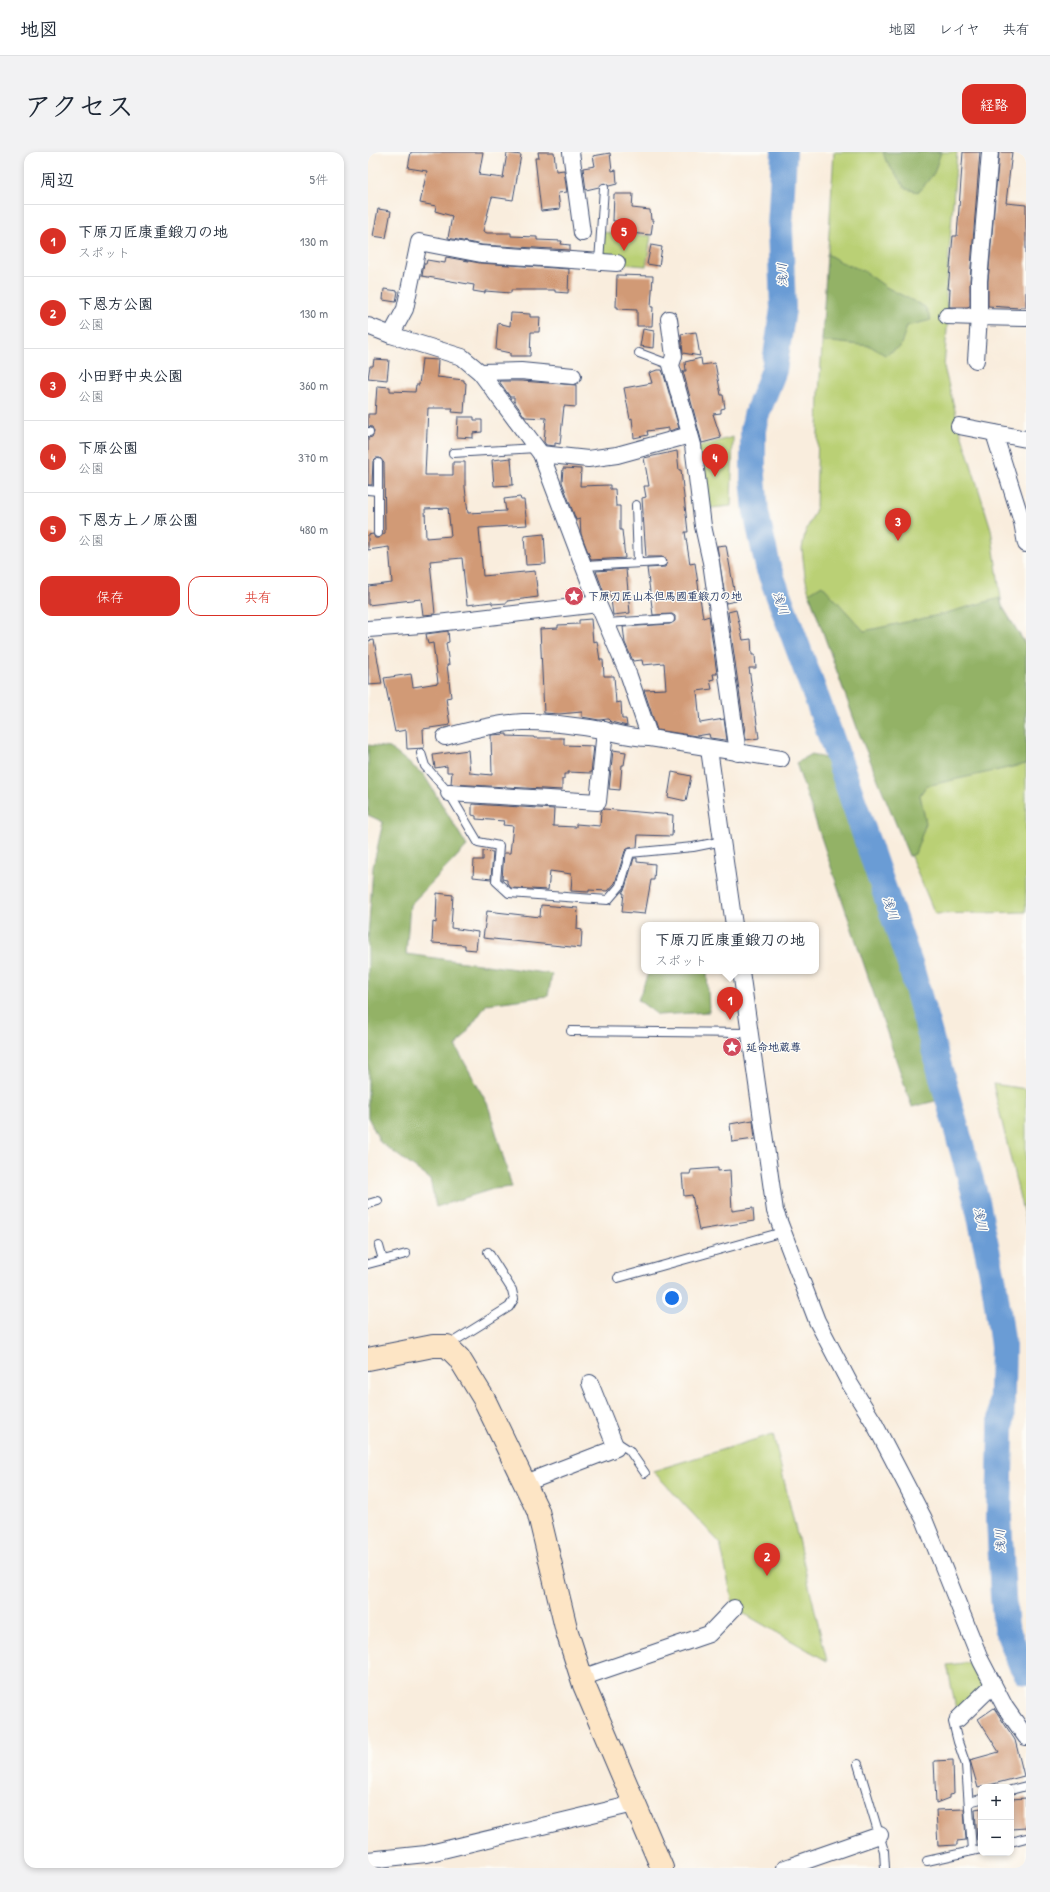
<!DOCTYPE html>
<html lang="ja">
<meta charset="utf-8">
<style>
:root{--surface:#fff;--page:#f2f2f3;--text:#1f2937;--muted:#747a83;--line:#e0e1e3;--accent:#d93025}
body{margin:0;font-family:"Patrick Hand","Klee One",sans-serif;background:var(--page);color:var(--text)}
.controls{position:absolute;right:12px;bottom:12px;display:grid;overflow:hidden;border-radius:8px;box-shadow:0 2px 6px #0003}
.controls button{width:36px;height:36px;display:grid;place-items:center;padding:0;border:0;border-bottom:1px solid var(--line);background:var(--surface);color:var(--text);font:20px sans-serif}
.you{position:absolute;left:304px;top:1146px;width:14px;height:14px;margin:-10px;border:3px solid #fff;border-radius:50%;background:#1a73e8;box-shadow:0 0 0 6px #1a73e833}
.badge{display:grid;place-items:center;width:26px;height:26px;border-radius:50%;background:var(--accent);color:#fff;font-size:13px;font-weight:700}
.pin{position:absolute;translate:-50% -33px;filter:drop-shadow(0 1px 2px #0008)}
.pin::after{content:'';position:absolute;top:21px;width:14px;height:12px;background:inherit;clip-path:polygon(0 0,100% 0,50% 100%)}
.popup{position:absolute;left:273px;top:770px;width:178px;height:52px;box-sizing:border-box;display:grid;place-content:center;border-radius:8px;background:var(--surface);filter:drop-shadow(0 1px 3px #0005);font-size:13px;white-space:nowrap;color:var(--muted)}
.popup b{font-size:15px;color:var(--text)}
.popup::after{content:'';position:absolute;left:50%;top:100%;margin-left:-8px;border:8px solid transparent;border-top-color:var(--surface)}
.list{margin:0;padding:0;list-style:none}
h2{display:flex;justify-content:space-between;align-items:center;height:52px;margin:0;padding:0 16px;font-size:17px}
h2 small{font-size:13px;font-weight:400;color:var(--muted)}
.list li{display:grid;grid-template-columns:26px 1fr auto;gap:12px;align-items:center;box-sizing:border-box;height:72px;padding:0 16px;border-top:1px solid var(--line)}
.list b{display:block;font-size:15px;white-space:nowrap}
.list p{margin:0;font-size:13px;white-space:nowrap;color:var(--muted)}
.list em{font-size:13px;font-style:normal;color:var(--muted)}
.actions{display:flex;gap:8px;padding:12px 16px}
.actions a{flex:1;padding:9px 0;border:1px solid var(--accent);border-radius:12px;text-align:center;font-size:14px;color:var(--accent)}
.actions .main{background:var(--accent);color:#fff}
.map{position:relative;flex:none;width:658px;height:1716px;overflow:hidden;border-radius:12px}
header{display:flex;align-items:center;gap:24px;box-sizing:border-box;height:56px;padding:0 20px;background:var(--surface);border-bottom:1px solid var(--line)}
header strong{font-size:19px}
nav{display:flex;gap:22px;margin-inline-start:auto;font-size:14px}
.intro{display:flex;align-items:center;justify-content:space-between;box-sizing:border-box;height:96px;padding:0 24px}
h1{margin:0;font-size:28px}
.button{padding:10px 18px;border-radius:12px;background:var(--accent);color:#fff;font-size:14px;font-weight:700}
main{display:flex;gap:24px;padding:0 24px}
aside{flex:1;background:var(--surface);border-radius:12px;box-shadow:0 2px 6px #0003}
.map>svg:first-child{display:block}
</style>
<header>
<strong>地図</strong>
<nav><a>地図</a><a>レイヤ</a><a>共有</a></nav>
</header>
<div class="intro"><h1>アクセス</h1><a class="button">経路</a></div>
<main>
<aside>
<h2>周辺<small>5件</small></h2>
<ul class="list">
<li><span class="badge">1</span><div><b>下原刀匠康重鍛刀の地</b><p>スポット</p></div><em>130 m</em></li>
<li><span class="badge">2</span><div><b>下恩方公園</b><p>公園</p></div><em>130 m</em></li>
<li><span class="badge">3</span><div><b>小田野中央公園</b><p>公園</p></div><em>360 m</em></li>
<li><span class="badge">4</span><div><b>下原公園</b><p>公園</p></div><em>370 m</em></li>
<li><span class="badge">5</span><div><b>下恩方上ノ原公園</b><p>公園</p></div><em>480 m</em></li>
</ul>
<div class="actions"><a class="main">保存</a><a>共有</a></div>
</aside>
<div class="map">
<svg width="658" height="1716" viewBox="0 0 658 1716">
<rect width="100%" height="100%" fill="#fdfcf7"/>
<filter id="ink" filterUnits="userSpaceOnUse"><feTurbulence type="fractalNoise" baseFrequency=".025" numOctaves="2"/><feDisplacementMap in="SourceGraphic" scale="8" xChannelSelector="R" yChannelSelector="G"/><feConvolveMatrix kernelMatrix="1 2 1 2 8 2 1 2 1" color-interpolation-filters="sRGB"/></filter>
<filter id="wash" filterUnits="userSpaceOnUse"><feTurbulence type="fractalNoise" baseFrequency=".012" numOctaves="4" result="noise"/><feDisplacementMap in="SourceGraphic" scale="16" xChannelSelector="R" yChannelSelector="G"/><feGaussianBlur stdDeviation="0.9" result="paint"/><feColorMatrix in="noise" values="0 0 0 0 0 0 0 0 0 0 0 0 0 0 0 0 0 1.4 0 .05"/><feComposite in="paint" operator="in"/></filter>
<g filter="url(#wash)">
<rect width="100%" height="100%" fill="#f9eddd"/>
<g fill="#bad074" stroke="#6a8069">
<path d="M 466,0 L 589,0 L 578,140 L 580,165 L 576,215 L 591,274 L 623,377 L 634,454 L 658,493 L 658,760 L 567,762 L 491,581 L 441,441 L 437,424 L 434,397 L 437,381 L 448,357 L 451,242 Z"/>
<path d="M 233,80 L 283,84 L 278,114 L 231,110 Z"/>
<path d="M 365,285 L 363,354 L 334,357 L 326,296 Z"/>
<path d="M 625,932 L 658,937 L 658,1072 Z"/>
<path d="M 405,1282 L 459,1509 L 366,1456 L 352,1391 L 285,1319 Z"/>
<path d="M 613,1509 L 625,1533 L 590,1567 L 579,1513 Z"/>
</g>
<g fill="#93b266" stroke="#577062">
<path d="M 515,0 L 573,0 L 566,21 L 551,40 L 538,37 L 518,9 Z"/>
<path d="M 459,102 L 473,110 L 496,119 L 518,135 L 557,155 L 563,168 L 539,174 L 532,195 L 517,203 L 502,194 L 454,189 Z"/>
<path d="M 454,433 L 496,479 L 571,463 L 632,446 L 634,454 L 658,493 L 658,612 L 558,634 L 552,643 L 558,671 L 547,702 L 541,704 L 491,581 L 441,441 Z"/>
<path d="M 0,593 L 22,596 L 56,623 L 99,694 L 42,753 L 38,802 L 184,822 L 180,844 L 119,852 L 88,895 L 120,953 L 144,1035 L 125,1037 L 68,1055 L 62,1027 L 12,990 L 0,965 L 0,786 L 5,715 L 15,670 L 0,663 Z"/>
<path d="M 444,602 L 460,607 L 521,785 L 571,948 L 544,955 L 428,611 Z"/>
<path d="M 281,819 L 339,819 L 341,860 L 290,863 L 270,848 Z"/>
</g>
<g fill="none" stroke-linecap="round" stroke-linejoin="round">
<path stroke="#6b9cd5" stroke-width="26" d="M 416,0 L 412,76 L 415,157 L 406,218 L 388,264 L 385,278 L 385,325 L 388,360 L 400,415 L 463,585 L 543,815 L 609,1050 L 626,1131 L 635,1194 L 631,1367 L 635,1445 L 638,1475 L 653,1512 L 658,1520"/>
</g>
<g id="blocks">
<g fill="#d19a76" fill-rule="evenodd">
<path d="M 43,0 L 115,0 L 111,23 L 135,26 L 139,1 L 153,3 L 145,48 L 124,45 L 115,79 L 119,81 L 143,81 L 143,84 L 169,85 L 169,88 L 194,89 L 193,92 L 202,93 L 202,98 L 114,93 L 80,86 L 84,64 L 67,59 L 68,54 L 52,51 L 59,19 L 40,16 Z"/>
<path d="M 170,0 L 186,0 L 188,19 L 196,18 L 199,40 L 190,41 L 192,57 L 173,59 L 167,6 L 171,6 Z"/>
<path d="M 595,0 L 612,0 L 602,128 L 602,154 L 599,155 L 581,155 L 582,137 L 580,137 L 585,84 L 589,84 Z"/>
<path d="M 631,0 L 644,0 L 638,51 L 658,53 L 658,155 L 652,155 L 652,156 L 620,154 L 620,129 Z"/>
<path d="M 242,1 L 244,19 L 248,18 L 249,32 L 241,34 L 236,31 L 231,35 L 218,38 L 215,16 L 227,14 L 225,4 Z"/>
<path d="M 246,42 L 265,42 L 264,56 L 282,58 L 283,68 L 285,68 L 283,83 L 250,80 L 251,69 L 245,69 Z"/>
<path d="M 10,57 L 23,59 L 18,86 L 5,84 Z"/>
<path d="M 283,93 L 294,95 L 291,114 L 279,112 Z"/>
<path d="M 78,105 L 112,111 L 201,117 L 200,141 L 187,140 L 187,138 L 143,138 L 143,141 L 117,139 L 117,141 L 105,139 L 106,133 L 54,124 L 56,112 L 58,112 L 59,108 L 77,111 Z"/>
<path d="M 249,123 L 285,124 L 283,155 L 285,155 L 284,174 L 269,174 L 269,158 L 250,157 L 250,155 L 248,155 Z"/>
<path d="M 16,137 L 30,139 L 28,150 L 15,148 Z"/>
<path d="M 143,161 L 162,162 L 162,165 L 172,165 L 171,180 L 163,180 L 162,204 L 142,204 L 142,201 L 128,198 L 130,171 L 142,174 Z"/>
<path d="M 275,177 L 286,179 L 285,196 L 272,194 Z"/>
<path d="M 328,180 L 332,204 L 315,201 L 313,182 Z"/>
<path d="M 333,206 L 334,213 L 347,211 L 353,243 L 355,243 L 357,256 L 353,257 L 353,261 L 345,262 L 353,286 L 334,291 L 315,219 L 318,219 L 317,210 Z"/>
<path d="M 6,207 L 21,208 L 19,228 L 0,226 L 2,214 L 5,214 Z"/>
<path d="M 54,207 L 70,208 L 69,225 L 96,228 L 96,230 L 98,231 L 96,261 L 84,260 L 85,256 L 60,256 L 57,323 L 85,323 L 85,310 L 97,310 L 97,335 L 100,361 L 138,359 L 136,347 L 152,345 L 153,348 L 156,348 L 159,373 L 111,376 L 115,424 L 167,419 L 170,445 L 139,449 L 139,451 L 124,452 L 124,450 L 99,453 L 94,406 L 62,409 L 67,462 L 55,463 L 53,447 L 0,453 L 0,434 L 24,431 L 21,395 L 0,398 L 0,383 L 5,382 L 7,386 L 10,386 L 17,381 L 16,311 L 12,306 L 8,306 L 5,309 L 4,333 L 0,333 L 0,286 L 4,285 L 6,280 L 4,275 L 0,274 L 0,262 L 7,262 L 9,234 L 22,235 L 22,239 L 47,240 L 48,233 L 51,233 ZM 80,356 L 83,384 L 58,386 L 57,357 Z"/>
<path d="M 289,218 L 294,218 L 296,223 L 311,276 L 301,279 L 301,276 L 279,279 L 280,283 L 266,286 L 264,266 L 262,267 L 256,236 L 284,231 L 281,221 Z"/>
<path d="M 131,229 L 153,229 L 208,233 L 208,255 L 196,254 L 192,292 L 187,291 L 187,294 L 178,293 L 176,290 L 178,266 L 157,265 L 146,249 L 146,245 L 142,245 Z"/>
<path d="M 90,265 L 106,265 L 106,268 L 114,268 L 114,280 L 105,281 L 105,286 L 89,285 Z"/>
<path d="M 309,299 L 311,318 L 313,318 L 320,380 L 317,380 L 322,412 L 327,411 L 335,466 L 341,464 L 349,522 L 345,522 L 346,527 L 342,528 L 344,537 L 329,539 L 332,571 L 356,567 L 359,588 L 357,588 L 342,586 L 341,582 L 328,584 L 289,578 L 276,538 L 298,537 L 296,511 L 275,513 L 274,508 L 265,509 L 257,491 L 255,475 L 302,472 L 307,469 L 307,464 L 304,462 L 285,463 L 279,416 L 297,415 L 299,409 L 294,405 L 278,405 L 274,346 L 278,345 L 276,334 L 281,334 L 276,306 Z"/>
<path d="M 143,306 L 145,333 L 126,334 L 124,308 Z"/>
<path d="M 195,316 L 213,317 L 212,334 L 242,333 L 242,337 L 247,337 L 248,354 L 252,354 L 252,378 L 254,378 L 257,406 L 223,408 L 213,382 L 212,367 L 208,368 L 194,330 Z"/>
<path d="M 176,382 L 178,412 L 158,413 L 156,384 Z"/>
<path d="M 358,393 L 368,449 L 358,451 L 349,394 Z"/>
<path d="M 258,417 L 262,461 L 245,463 L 242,440 L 236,441 L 228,419 Z"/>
<path d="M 368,458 L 375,488 L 383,487 L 384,503 L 387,503 L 388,516 L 381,516 L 391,586 L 378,588 L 360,460 Z"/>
<path d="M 223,467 L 225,490 L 229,489 L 232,508 L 235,508 L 236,524 L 246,524 L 248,551 L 253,550 L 254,567 L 258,567 L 259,574 L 243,570 L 240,567 L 231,568 L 214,565 L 214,560 L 191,562 L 176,561 L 172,477 L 190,476 L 190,473 L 211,472 L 211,468 Z"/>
<path d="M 80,479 L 81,490 L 78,491 L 81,513 L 79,513 L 83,545 L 78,546 L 82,573 L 55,577 L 56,596 L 39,597 L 38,578 L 27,580 L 16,526 L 43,522 L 45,535 L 70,531 L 65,491 L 60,492 L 58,482 Z"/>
<path d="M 6,488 L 14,532 L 0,533 L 0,489 Z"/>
<path d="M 139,582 L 139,584 L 166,585 L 166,586 L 196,586 L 196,593 L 226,594 L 223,621 L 200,620 L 200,622 L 196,622 L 196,627 L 194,627 L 194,638 L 83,632 L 84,620 L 79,620 L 79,614 L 67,616 L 65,603 L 100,598 L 102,621 L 124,623 L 123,583 Z"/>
<path d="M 245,598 L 258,600 L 256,613 L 254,613 L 252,638 L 241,637 Z"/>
<path d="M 304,620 L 323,624 L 318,649 L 300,645 Z"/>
<path d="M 104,652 L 186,657 L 185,674 L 208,675 L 208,672 L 232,674 L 233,659 L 236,657 L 305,663 L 304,684 L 270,683 L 269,695 L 261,696 L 257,699 L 247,731 L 240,739 L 221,738 L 221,740 L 203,739 L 204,724 L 203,722 L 182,719 L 180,738 L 143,736 L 139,731 L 139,728 L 134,727 L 136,701 L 142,701 L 145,674 L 135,673 L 136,669 L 108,667 L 108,664 L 104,663 Z"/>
<path d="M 115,699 L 125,700 L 123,727 L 105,725 L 106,708 L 115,708 Z"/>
<path d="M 266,706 L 269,706 L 269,710 L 287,712 L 286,728 L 283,728 L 277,762 L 254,760 L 256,741 L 254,741 L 257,736 Z"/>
<path d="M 69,741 L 85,743 L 83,776 L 110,780 L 108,798 L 97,797 L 97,793 L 64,791 L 65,770 L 68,771 Z"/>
<path d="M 173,753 L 210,756 L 209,777 L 214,778 L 213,796 L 115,786 L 119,759 L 172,765 Z"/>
<path d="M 385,968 L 387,987 L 364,990 L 362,972 Z"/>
<path d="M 350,1016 L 350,1019 L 362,1018 L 364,1059 L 385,1056 L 386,1069 L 331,1078 L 324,1043 L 316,1044 L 314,1022 L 322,1022 L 323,1018 Z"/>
<path d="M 626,1556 L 647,1588 L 656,1624 L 610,1636 L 602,1608 L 631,1600 L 610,1567 Z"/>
<path d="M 585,1608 L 586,1642 L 581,1643 L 581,1646 L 568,1651 L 566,1609 Z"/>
<path d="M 658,1646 L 658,1676 L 643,1677 L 643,1647 Z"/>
<path d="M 613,1656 L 613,1687 L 609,1688 L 607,1657 Z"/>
<path d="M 596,1657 L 598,1688 L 589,1689 L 589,1693 L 570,1694 L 568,1658 Z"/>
</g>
</g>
</g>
<g filter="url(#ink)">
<use href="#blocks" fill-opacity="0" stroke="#3c4c71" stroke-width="1"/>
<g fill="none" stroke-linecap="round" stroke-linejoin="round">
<g stroke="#3c4c71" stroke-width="10">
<g id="lane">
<path d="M 231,110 L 236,36"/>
<path d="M 271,201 L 303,213"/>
<path d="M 0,280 L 1,280"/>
<path d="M 85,301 L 168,296"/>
<path d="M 10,311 L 10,381"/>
<path d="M 0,338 L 10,339"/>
<path d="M 268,353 L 270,411"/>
<path d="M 216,414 L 294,410"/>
<path d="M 238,471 L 302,467"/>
<path d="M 53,601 L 57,614 L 81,641 L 110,690 L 131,694 L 128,729 L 141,741 L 240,748 L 252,734 L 262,701 L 325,695 L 355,689"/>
<path d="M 203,879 L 381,881"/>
<path d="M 0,1052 L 10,1049"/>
<path d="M 11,1094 L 15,1108"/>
<path d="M 0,1112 L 38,1102"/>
<path d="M 250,1126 L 415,1080"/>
<path d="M 80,1193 L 141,1155 L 146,1147 L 144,1138 L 120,1100"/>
<path d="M 247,1289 L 261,1298 L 277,1321"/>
<path d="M 590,1567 L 585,1570 L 590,1590 L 598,1613 L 604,1699"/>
<path d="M 490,1612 L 516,1699 L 517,1716"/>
<path d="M 643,1638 L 658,1634"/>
<path d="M 601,1650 L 613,1647"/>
<path d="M 643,1690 L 658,1686"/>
<path d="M 559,1709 L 613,1697"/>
</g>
</g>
<g stroke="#3c4c71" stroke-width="18">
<g id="street">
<path d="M 203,0 L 214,81"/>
<path d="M 622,0 L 611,129 L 611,165 L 658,166"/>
<path d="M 579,164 L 611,165 L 608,208"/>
<path d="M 301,167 L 306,204 L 303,213 L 325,293 L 335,374 L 343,410 L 370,601"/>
<path d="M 0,174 L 23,183 L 94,205 L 112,220 L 173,302 L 230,452 L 261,524 L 282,586"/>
<path d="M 23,183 L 37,157 L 51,90 L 113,102 L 249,111"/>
<path d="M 112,220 L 153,219 L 205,224"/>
<path d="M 591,274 L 658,287"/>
<path d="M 626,281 L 654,370 L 658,392"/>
<path d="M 173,302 L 220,307 L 249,303 L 322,283"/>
<path d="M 0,477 L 53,473 L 230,452"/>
<path d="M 77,585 C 102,578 129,571 155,570 C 177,569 200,573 222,576 C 243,579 259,586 282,586 L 413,607"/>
<path d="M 341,597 L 366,773"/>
<path d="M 81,641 L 230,650 L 237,578"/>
<path d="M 373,819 L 407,1059 L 449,1169 L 482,1232 L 505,1269 L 556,1367 L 613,1509 L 637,1555 L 658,1585"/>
<path d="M 157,1331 L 248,1296 L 222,1231"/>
<path d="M 213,1526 L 341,1482 L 366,1456"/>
<path d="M 590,1567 L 625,1533"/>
<path d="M 0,1708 L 58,1702 L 266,1652"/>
<path d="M 417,1716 L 512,1683"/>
</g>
</g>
<g stroke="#3c4c71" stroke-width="24">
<path id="secondary" d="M 0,1207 L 65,1194 L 79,1194 L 91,1206 L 116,1247 L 170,1359 L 199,1480 L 216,1533 L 294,1716"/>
</g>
<use href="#lane" stroke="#fff" stroke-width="8"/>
<use href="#street" stroke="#fff" stroke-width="16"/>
<use href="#secondary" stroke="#fde5c5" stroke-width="22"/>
</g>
</g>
<defs>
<g id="sight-disc" transform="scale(1)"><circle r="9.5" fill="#d1495b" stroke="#fdfcf7"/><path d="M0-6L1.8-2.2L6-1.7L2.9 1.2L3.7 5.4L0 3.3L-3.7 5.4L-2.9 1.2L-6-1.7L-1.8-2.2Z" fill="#fff"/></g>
</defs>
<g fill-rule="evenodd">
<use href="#sight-disc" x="206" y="444"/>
<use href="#sight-disc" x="364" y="895"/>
</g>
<g text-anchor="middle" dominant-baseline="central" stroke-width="3" stroke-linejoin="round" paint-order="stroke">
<g font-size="11" font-weight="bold" fill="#1b2f5e" stroke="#fdfcf7" text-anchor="start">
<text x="220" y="444">下原刀匠山本但馬國重鍛刀の地</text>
<text x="378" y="895">延命地蔵尊</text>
</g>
<g font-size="12" font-style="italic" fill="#3b5b8e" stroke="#fdfcf7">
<text transform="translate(414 123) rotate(-92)">浅川</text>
<text transform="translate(413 451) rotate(70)">浅川</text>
<text transform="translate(523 756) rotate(71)">浅川</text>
<text transform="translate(613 1067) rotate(78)">浅川</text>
<text transform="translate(632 1389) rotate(-93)">浅川</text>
</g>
</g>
</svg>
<div class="controls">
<button>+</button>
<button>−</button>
</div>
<div class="you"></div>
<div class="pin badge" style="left:362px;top:868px">1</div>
<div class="popup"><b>下原刀匠康重鍛刀の地</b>スポット</div>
<div class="pin badge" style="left:399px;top:1424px">2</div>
<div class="pin badge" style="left:530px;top:389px">3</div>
<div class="pin badge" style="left:347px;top:325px">4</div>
<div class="pin badge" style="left:256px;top:99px">5</div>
</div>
</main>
